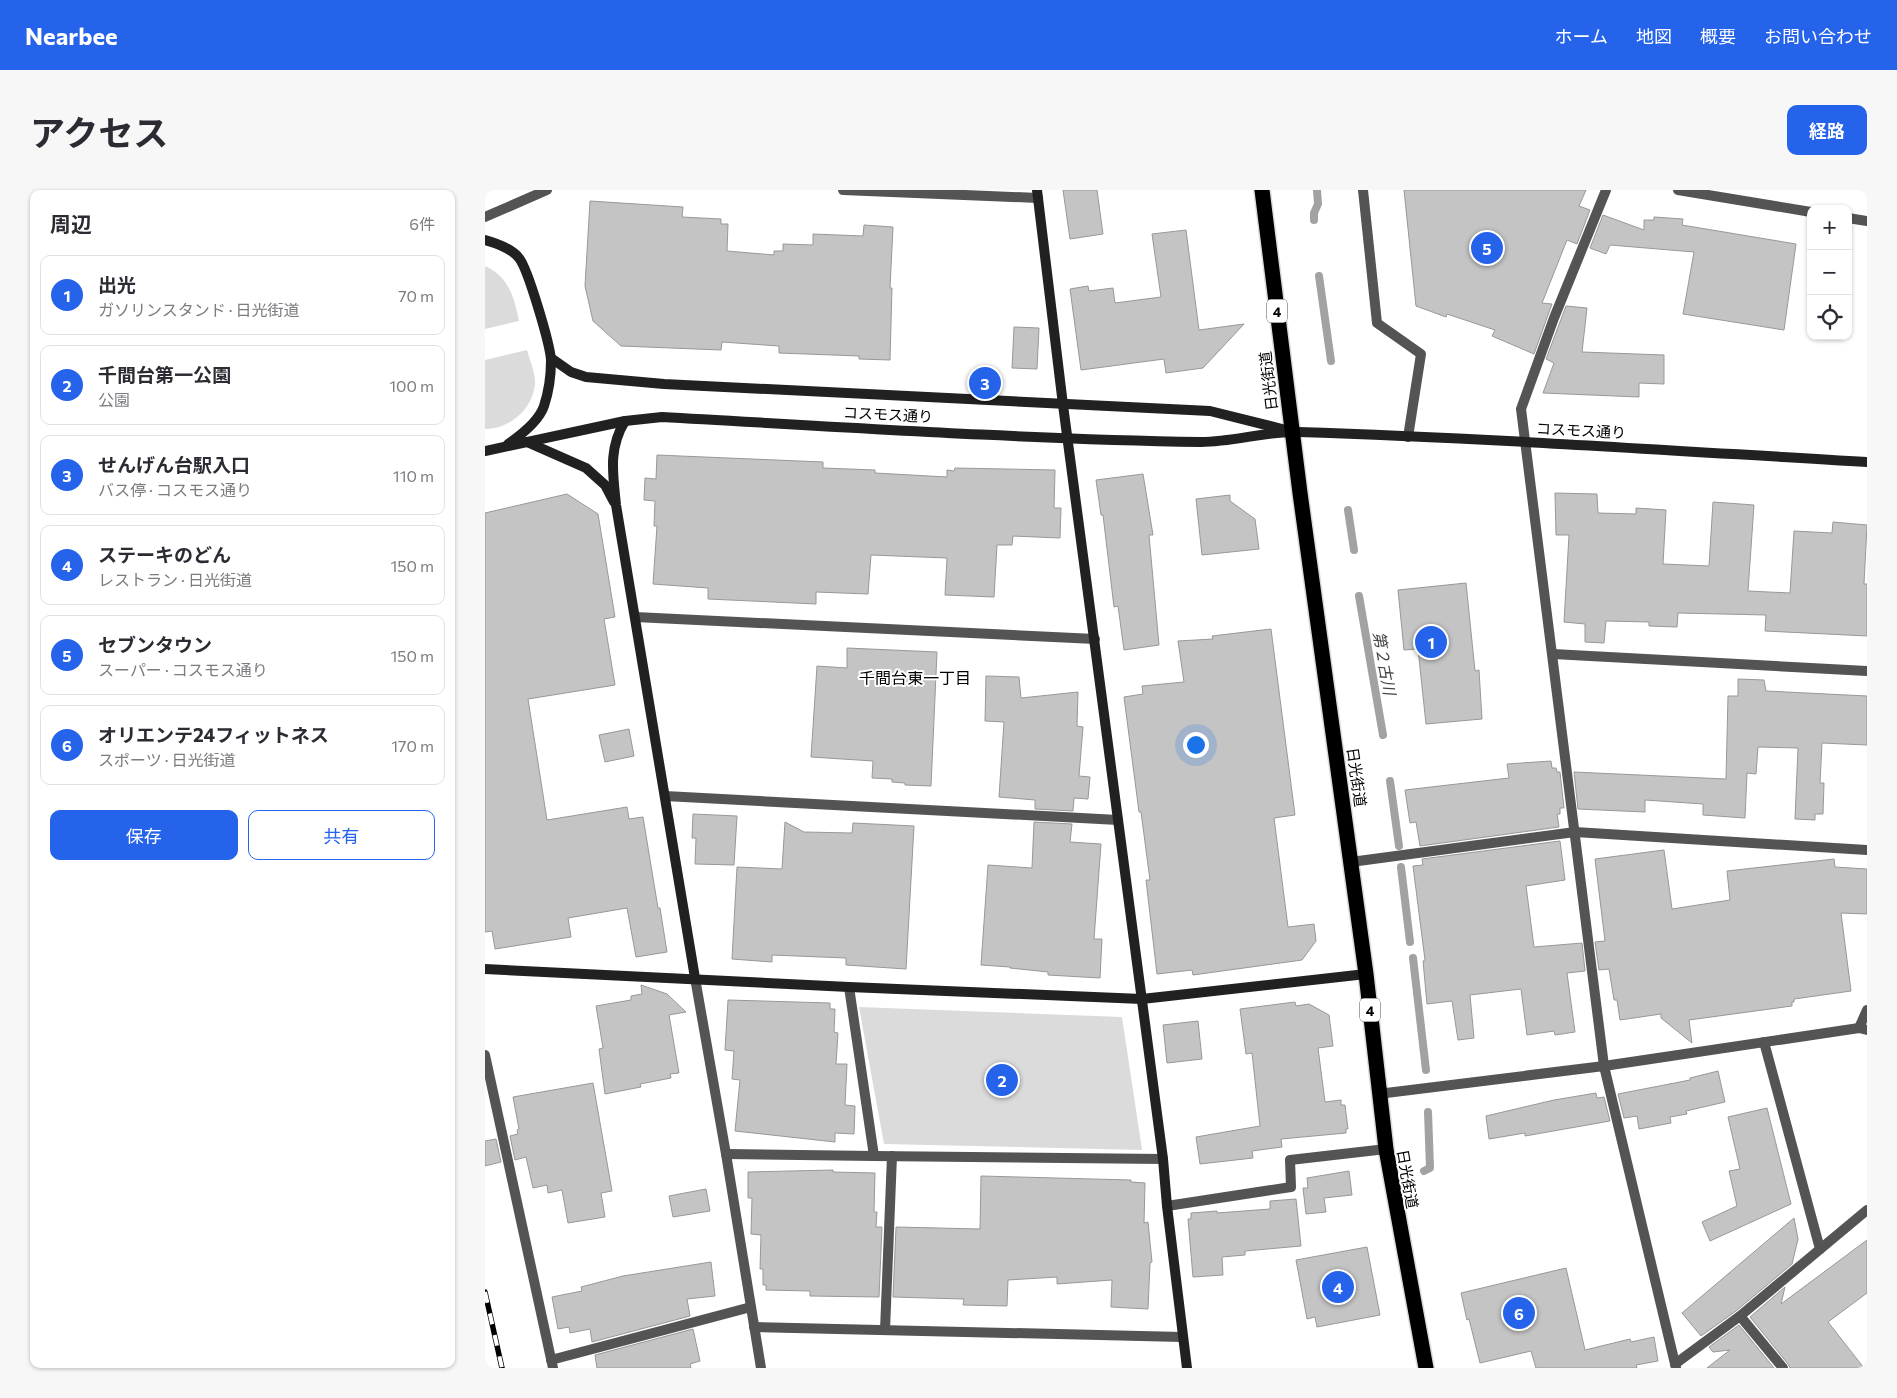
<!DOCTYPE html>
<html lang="ja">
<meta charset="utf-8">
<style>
:root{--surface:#fff;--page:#f7f7f7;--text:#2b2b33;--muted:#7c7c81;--line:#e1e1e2;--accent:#2563eb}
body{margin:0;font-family:Commissioner,"Noto Sans JP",sans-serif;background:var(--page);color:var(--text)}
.controls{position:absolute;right:15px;top:15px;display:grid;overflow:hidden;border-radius:10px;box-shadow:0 1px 4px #0004}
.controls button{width:45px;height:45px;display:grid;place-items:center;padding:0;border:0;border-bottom:1px solid var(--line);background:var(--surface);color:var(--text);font:25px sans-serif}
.you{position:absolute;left:710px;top:554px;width:18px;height:18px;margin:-12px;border:4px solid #fff;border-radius:50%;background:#1a73e8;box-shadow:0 0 0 8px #1a73e833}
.badge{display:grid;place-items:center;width:32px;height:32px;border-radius:50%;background:var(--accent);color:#fff;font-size:16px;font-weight:700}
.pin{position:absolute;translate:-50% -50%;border:2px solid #fff;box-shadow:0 1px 5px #0006}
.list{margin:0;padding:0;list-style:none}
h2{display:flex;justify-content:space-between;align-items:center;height:65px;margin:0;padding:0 20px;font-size:21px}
h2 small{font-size:16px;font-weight:400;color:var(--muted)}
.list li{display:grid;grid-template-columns:32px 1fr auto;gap:15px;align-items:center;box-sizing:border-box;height:80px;margin:0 10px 10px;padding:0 10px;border:1px solid var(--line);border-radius:10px}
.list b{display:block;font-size:19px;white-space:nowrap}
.list p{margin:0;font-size:16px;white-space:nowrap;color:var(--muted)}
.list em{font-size:16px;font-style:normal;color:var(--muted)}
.actions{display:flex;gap:10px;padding:15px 20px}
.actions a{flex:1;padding:11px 0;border:1px solid var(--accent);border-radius:10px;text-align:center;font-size:18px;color:var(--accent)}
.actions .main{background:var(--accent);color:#fff}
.icon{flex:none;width:28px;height:28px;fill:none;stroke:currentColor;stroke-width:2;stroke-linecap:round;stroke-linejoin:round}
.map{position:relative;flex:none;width:1382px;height:1178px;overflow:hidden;border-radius:10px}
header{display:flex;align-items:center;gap:30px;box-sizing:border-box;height:70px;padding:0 25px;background:var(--accent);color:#fff}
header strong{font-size:24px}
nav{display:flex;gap:28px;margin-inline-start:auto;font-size:18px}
.intro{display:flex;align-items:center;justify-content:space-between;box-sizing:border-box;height:120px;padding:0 30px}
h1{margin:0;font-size:35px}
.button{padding:12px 22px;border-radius:10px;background:var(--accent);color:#fff;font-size:18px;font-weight:700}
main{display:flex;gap:30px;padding:0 30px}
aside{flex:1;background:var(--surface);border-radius:10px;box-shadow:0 1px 4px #0004}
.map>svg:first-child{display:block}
</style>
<header>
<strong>Nearbee</strong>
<nav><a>ホーム</a><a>地図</a><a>概要</a><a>お問い合わせ</a></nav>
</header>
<div class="intro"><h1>アクセス</h1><a class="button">経路</a></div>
<main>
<aside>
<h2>周辺<small>6件</small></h2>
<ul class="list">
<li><span class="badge">1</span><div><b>出光</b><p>ガソリンスタンド · 日光街道</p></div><em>70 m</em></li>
<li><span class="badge">2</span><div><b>千間台第一公園</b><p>公園</p></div><em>100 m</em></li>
<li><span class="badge">3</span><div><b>せんげん台駅入口</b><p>バス停 · コスモス通り</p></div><em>110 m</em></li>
<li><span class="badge">4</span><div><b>ステーキのどん</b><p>レストラン · 日光街道</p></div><em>150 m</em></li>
<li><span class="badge">5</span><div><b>セブンタウン</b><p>スーパー · コスモス通り</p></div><em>150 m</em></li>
<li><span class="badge">6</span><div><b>オリエンテ24フィットネス</b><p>スポーツ · 日光街道</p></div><em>170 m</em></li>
</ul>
<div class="actions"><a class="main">保存</a><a>共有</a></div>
</aside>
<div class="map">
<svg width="1382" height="1178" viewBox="0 0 1382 1178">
<rect width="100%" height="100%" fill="#fff"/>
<g fill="#dbdbdb">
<path d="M 0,76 C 24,87 29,107 34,131 L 0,139 Z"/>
<path d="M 42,160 C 45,171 51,184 50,195 C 47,220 24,239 0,239 L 0,170 Z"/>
<path d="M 374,817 L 637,827 L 657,960 L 399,954 Z"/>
</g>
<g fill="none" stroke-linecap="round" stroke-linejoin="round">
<g stroke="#a2a2a2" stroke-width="8">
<path d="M 829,30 L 829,23 L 833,14 L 832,0"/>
<path d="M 834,86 L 846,171"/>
<path d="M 863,320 L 869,360"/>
<path d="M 874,406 L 898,545"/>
<path d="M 905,591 L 914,656"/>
<path d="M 916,677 L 925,752"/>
<path d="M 928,768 L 941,880"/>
<path d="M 939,981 L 945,978 L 943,922"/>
</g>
</g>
<g fill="#c4c4c4" stroke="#989898">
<path d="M 578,0 L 612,0 L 618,44 L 585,49 Z"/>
<path d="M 919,0 L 1101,0 L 1094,16 L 1105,20 L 1092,54 L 1082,50 L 1057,113 L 1067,114 L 1049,164 L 1007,146 L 1010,140 L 962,124 L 961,127 L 931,116 Z"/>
<path d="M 105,11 L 198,17 L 197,27 L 236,29 L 236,34 L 243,34 L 242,61 L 289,65 L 289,61 L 298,61 L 298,54 L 328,55 L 328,44 L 378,46 L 379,35 L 408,37 L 405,98 L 407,98 L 405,170 L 374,169 L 374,166 L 294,163 L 294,156 L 237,152 L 236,160 L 136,156 L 108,131 L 100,96 Z"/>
<path d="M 1118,25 L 1159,40 L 1159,30 L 1169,30 L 1169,27 L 1198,29 L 1197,35 L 1311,54 L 1299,140 L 1198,124 L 1209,62 L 1125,55 L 1121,64 L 1105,58 Z"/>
<path d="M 701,40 L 714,140 L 759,134 L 718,178 L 681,183 L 679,169 L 596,180 L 585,99 L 603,96 L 604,101 L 628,98 L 630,113 L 676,107 L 667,44 Z"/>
<path d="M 1081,116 L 1102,118 L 1097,162 L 1179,165 L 1179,194 L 1154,193 L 1154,207 L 1058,203 L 1069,173 L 1061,169 Z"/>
<path d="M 529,137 L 554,138 L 552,179 L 527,178 Z"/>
<path d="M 172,265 L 338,272 L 338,278 L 390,280 L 390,283 L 462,287 L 462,280 L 469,281 L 470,278 L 570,280 L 569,318 L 576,318 L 575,348 L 528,346 L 527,355 L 512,355 L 509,407 L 460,405 L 462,368 L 386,365 L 383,404 L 331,402 L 331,414 L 223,409 L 223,398 L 168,394 L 172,336 L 169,336 L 170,311 L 159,310 L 160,288 L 171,289 Z"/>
<path d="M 658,284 L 668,345 L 664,345 L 674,455 L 639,460 L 633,416 L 629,417 L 618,325 L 616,325 L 611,290 Z"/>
<path d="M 1070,303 L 1112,304 L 1113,323 L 1151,324 L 1151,318 L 1181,320 L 1178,374 L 1224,376 L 1228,312 L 1269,315 L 1263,401 L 1305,403 L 1309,341 L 1347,343 L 1348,332 L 1382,335 L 1379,394 L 1382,394 L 1382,446 L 1280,441 L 1281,425 L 1193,423 L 1192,437 L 1164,436 L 1164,432 L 1121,431 L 1119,453 L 1100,452 L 1100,434 L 1079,432 L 1084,345 L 1071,345 Z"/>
<path d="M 82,304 L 113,324 L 130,427 L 119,429 L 130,495 L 43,509 L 62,630 L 142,617 L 144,629 L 158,627 L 173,718 L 175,718 L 182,762 L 151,767 L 142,718 L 83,728 L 86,747 L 10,759 L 7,741 L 0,742 L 0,323 Z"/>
<path d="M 745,305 L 745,311 L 770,329 L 774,359 L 717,365 L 711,309 Z"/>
<path d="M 981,393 L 990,481 L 994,480 L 997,529 L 941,534 L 933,459 L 919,460 L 913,400 Z"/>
<path d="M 786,439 L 810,625 L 789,628 L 803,737 L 829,734 L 831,751 L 817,770 L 708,785 L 707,780 L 672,784 L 661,690 L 665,690 L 656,622 L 654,622 L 639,507 L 658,504 L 657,496 L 699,492 L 693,451 L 728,449 L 727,446 Z"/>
<path d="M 362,458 L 452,462 L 446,596 L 420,595 L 420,593 L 407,592 L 407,589 L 387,588 L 388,571 L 326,567 L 332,476 L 362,478 Z"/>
<path d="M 501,486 L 534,487 L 536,508 L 593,502 L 592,536 L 598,537 L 594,586 L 605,587 L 603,609 L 589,608 L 588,621 L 550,619 L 550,610 L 514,607 L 519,532 L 500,531 Z"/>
<path d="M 1253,489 L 1279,490 L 1281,501 L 1382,506 L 1382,555 L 1337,553 L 1335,593 L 1339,593 L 1338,624 L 1330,624 L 1330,630 L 1310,629 L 1313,558 L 1273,557 L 1271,584 L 1262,583 L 1260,628 L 1218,625 L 1218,614 L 1160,610 L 1160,622 L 1093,619 L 1089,582 L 1241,589 L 1243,506 L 1253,506 Z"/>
<path d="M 144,539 L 149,566 L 120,572 L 114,545 Z"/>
<path d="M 1066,571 L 1067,578 L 1071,578 L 1072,582 L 1075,582 L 1079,618 L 1075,618 L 1075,624 L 1072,624 L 1074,637 L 935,656 L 931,632 L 925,633 L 920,600 L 1024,588 L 1022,574 Z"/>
<path d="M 208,624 L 252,626 L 249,675 L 210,674 L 211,648 L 207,648 Z"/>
<path d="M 300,632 L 319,642 L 367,643 L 368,633 L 429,636 L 421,779 L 361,775 L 361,768 L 287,765 L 287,772 L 247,769 L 252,677 L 297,679 Z"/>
<path d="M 549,632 L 587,634 L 585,652 L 616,654 L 609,749 L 617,749 L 615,788 L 563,785 L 563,782 L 525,778 L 525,777 L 496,775 L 503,675 L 547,678 Z"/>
<path d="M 1075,651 L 1080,690 L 1041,696 L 1049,757 L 1097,753 L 1100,781 L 1082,783 L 1090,842 L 1070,845 L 1069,841 L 1042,845 L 1036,799 L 985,805 L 989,848 L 973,850 L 967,811 L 942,814 L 938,771 L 940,770 L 928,676 L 938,675 L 937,669 Z"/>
<path d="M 1179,660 L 1187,719 L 1245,710 L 1242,681 L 1349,669 L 1350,677 L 1382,679 L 1382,724 L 1356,723 L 1366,801 L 1309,809 L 1309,812 L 1307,812 L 1307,816 L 1204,830 L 1207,853 L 1176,828 L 1176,824 L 1135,830 L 1132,810 L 1129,810 L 1124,779 L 1114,780 L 1110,752 L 1120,751 L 1110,669 Z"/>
<path d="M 156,795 L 182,804 L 201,822 L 184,825 L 194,883 L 185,884 L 186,888 L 155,894 L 156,897 L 120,904 L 114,859 L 118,858 L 111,816 L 146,810 L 146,806 L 157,804 Z"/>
<path d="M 243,810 L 345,813 L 345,819 L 350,819 L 349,842 L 353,843 L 351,874 L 362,874 L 360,915 L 370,916 L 369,944 L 350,943 L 350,952 L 250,941 L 255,890 L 247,889 L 249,861 L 240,860 Z"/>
<path d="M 810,812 L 811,816 L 824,814 L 844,825 L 848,856 L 833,858 L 840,912 L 856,910 L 856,915 L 860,915 L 863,939 L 861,939 L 861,943 L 796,949 L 797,957 L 767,961 L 768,968 L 715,974 L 711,947 L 775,936 L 767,863 L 761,864 L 755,819 Z"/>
<path d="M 713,831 L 717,869 L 682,873 L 678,835 Z"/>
<path d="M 1233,881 L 1240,912 L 1201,921 L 1202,924 L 1185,927 L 1186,933 L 1154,939 L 1152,926 L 1139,928 L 1133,904 L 1205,890 L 1205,888 Z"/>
<path d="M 108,893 L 127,1001 L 116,1003 L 120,1027 L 83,1033 L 77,1000 L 63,1003 L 62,995 L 48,998 L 41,967 L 30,970 L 25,946 L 33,944 L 32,940 L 34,939 L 28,907 Z"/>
<path d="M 1111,903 L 1112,908 L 1119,907 L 1125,931 L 1040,946 L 1040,943 L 1004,949 L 1001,926 L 1069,910 Z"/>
<path d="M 1282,918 L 1306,1014 L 1225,1051 L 1217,1032 L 1252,1016 L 1244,981 L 1255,979 L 1243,927 Z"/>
<path d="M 11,949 L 16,972 L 0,976 L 0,951 Z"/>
<path d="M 348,980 L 348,982 L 390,983 L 389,1022 L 392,1022 L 391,1037 L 397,1037 L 394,1107 L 325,1106 L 325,1101 L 281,1100 L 281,1095 L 278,1095 L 278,1079 L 275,1079 L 276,1045 L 266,1044 L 267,1008 L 263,1008 L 263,982 Z"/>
<path d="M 864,981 L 867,1005 L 839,1008 L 841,1022 L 821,1024 L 818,998 L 823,998 L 822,988 Z"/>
<path d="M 496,986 L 646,990 L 646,992 L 660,993 L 659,1033 L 663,1032 L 667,1072 L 665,1073 L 663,1119 L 626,1117 L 627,1090 L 572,1094 L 572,1087 L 523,1090 L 522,1116 L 478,1115 L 479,1109 L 408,1107 L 411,1037 L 495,1039 Z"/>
<path d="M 221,999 L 225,1021 L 188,1027 L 184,1006 Z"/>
<path d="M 811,1009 L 816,1056 L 760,1061 L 760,1065 L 737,1067 L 738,1085 L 708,1087 L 703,1029 L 706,1029 L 706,1023 L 732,1021 L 732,1023 L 785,1019 L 785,1011 Z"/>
<path d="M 1309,1028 L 1313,1049 L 1307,1074 L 1251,1121 L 1216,1146 L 1197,1123 Z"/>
<path d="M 1382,1050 L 1382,1103 L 1343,1132 L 1379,1178 L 1305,1178 L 1303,1174 L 1265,1127 L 1300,1097 L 1296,1114 Z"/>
<path d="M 882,1057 L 895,1125 L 832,1137 L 830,1127 L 822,1129 L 811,1070 Z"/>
<path d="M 226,1072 L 230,1106 L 202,1109 L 205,1126 L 107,1152 L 105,1139 L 85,1143 L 84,1137 L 73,1139 L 67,1107 L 97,1101 L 96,1097 L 138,1086 Z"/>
<path d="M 1081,1078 L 1100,1160 L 1145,1149 L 1146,1152 L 1169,1147 L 1173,1171 L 1151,1175 L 1152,1178 L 1051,1178 L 1046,1161 L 995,1173 L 984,1129 L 982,1130 L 976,1103 Z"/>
<path d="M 1254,1135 L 1289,1178 L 1222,1178 L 1245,1160 L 1228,1162 L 1224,1157 Z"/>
<path d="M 208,1139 L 215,1171 L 205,1174 L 206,1178 L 112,1178 L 110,1165 Z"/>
</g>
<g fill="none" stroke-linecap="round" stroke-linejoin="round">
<g stroke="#dbdbdb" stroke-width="18">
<path id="highway" d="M 777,0 L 815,303 L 881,784 L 901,959 L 941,1178"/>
</g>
<g stroke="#545454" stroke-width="10">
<path d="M 878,0 L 892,133 L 936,164 L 923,247"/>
<path d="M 682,1016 L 806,997 L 805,970 L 901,959"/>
</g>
<g stroke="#545454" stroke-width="10">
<path d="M 358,0 L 553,8"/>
<path d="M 1121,0 L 1069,128 L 1036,219 L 1119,876 L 1191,1178"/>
<path d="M 1193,0 L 1326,22"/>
<path d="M 0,27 L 62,0"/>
<path d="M 1363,28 L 1382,31"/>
<path d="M 150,427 L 610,449"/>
<path d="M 1068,464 L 1382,481"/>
<path d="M 180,606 L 633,630"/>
<path d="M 866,672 L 1090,642 L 1382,660"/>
<path d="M 210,788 L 241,964 L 276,1178"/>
<path d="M 1374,838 L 1382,820"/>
<path d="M 1279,852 L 1335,1059"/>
<path d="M 0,865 L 68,1178"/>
<path d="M 893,904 L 1119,876 L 1374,838 L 1382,840"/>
<path d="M 241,964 L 389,966 L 364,797"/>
<path d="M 389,966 L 678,969"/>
<path d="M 1255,1126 L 1298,1178"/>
<path d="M 269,1137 L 697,1147"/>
<path d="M 400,1140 L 407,966"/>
<path d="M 66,1170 L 266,1117"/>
<path d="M 1190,1174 L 1255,1126 L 1382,1020"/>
</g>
<g stroke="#212121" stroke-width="10">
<path d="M 552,0 L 578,215 L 678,969 L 682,1016 L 702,1178"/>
<path d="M 0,50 C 11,53 26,58 34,68 C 43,79 65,154 66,170 C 66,185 64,201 59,216 C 54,231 36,245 23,254"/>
<path d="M 66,168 L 86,182 L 101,187 L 179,194 L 725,221 L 801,240"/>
<path d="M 140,231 C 123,259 128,284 131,315 L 210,788"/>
<path d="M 42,252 L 101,278 L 120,295 L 129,312"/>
<path d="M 0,261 L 140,231 L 177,227 C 357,237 537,249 716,252 C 749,252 781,241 813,242 C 1003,248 1192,261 1382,272"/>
<path d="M 0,779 L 364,797 L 657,809 L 881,784"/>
</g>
<use href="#highway" stroke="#000" stroke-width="15"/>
<g stroke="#000" stroke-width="5.5">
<path id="rail" d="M 0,1102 L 17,1178"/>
</g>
<use href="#rail" stroke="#fff" stroke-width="4" stroke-dasharray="11" stroke-linecap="butt"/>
</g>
<g text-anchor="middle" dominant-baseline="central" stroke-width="4" stroke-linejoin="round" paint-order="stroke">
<g fill="#fff" stroke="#4c4c4c" stroke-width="1">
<rect x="782" y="109.5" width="20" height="23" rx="4"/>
<rect x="875" y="808.5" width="20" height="23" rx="4"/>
</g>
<g font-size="14" font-weight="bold" fill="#000">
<text x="792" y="121">4</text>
<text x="885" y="820">4</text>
</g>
<g font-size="15" fill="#000" stroke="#fff">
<text transform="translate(783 191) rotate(-97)">日光街道</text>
<text transform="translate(403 224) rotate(3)">コスモス通り</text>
<text transform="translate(1096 240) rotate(3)">コスモス通り</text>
<text transform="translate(872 587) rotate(82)">日光街道</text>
<text transform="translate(923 989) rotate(80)">日光街道</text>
</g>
<g font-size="16" font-style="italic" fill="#434343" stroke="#fff">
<text transform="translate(900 473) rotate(80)">第２古川</text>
</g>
<g font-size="16" fill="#000" stroke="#fff">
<text x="430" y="487">千間台東一丁目</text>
</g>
</g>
</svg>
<div class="controls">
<button>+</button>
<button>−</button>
<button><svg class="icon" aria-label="locate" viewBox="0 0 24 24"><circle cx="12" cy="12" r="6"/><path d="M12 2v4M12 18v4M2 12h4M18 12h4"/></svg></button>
</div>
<div class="you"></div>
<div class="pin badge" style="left:946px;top:452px">1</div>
<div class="pin badge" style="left:517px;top:890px">2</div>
<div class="pin badge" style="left:500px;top:193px">3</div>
<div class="pin badge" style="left:853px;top:1097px">4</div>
<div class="pin badge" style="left:1002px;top:58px">5</div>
<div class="pin badge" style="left:1034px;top:1123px">6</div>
</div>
</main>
